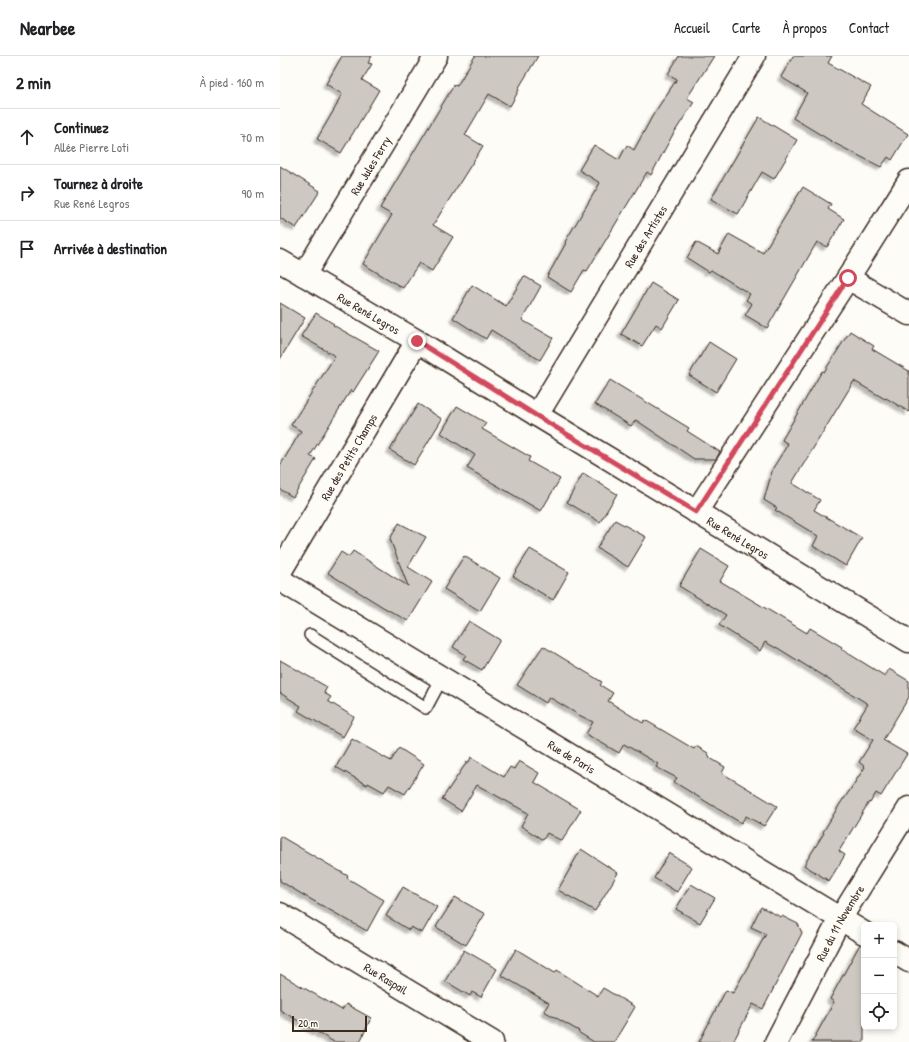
<!DOCTYPE html>
<html lang="fr">
<meta charset="utf-8">
<style>
:root{--surface:#fff;--page:#f6f6f6;--text:#202124;--muted:#757577;--line:#e0e0e0}
body{margin:0;font-family:"Patrick Hand",sans-serif;background:var(--page);color:var(--text)}
.controls{position:absolute;right:12px;bottom:12px;display:grid;overflow:hidden;border-radius:6px;box-shadow:0 2px 6px #0003}
.controls button{width:36px;height:36px;display:grid;place-items:center;padding:0;border:0;border-bottom:1px solid var(--line);background:var(--surface);color:var(--text);font:20px sans-serif}
.scale{position:absolute;left:12px;bottom:10px;width:75px;box-sizing:border-box;padding-left:4px;border:2px solid #3b2a1e;border-top:0;font-size:11px;line-height:14px;white-space:nowrap;color:#3b2a1e;-webkit-text-stroke:3px #fdfcf7;paint-order:stroke}
.stop{position:absolute;width:12px;height:12px;margin:-9px;border:3px solid #d1495b;border-radius:50%;background:#fff}
.stop.end{background:#d1495b;border-color:#fff;box-shadow:0 1px 4px #0008}
.list{margin:0;padding:0;list-style:none}
h2{display:flex;justify-content:space-between;align-items:center;height:52px;margin:0;padding:0 16px;font-size:17px}
h2 small{font-size:13px;font-weight:400;color:var(--muted)}
.list li{display:grid;grid-template-columns:26px 1fr auto;gap:12px;align-items:center;box-sizing:border-box;height:56px;padding:0 16px;border-top:1px solid var(--line)}
.list b{display:block;font-size:15px;white-space:nowrap}
.list p{margin:0;font-size:13px;white-space:nowrap;color:var(--muted)}
.list em{font-size:13px;font-style:normal;color:var(--muted)}
.icon{flex:none;width:22px;height:22px;fill:none;stroke:currentColor;stroke-width:2;stroke-linecap:round;stroke-linejoin:round}
.map{position:relative;flex:none;width:629px;height:986px;overflow:hidden}
header{display:flex;align-items:center;gap:24px;box-sizing:border-box;height:56px;padding:0 20px;background:var(--surface);border-bottom:1px solid var(--line)}
header strong{font-size:19px}
nav{display:flex;gap:22px;margin-inline-start:auto;font-size:14px}
main{display:flex}
aside{flex:1;background:var(--surface)}
.map>svg:first-child{display:block}
</style>
<header>
<strong>Nearbee</strong>
<nav><a>Accueil</a><a>Carte</a><a>À propos</a><a>Contact</a></nav>
</header>
<main>
<aside>
<h2>2 min<small>À pied · 160 m</small></h2>
<ul class="list">
<li><svg class="icon" aria-label="ahead" viewBox="0 0 24 24"><path d="M12 20V5M6 11l6-6 6 6"/></svg><div><b>Continuez</b><p>Allée Pierre Loti</p></div><em>70 m</em></li>
<li><svg class="icon" aria-label="right" viewBox="0 0 24 24"><path d="M7 20v-9h11M14 6l5 5-5 5"/></svg><div><b>Tournez à droite</b><p>Rue René Legros</p></div><em>90 m</em></li>
<li><svg class="icon" aria-label="arrive" viewBox="0 0 24 24"><path d="M6 21V4h12l-3 4 3 4H6"/></svg><div><b>Arrivée à destination</b></div></li>
</ul>
</aside>
<div class="map">
<svg width="629" height="986" viewBox="0 0 629 986">
<defs>
<filter id="shadow"><feDropShadow dx="-3.5" dy="3.5" stdDeviation="1" flood-color="#0004"/></filter>
</defs>
<rect width="100%" height="100%" fill="#fdfcf7"/>
<filter id="ink" filterUnits="userSpaceOnUse"><feTurbulence type="fractalNoise" baseFrequency=".025" numOctaves="2"/><feDisplacementMap in="SourceGraphic" scale="8" xChannelSelector="R" yChannelSelector="G"/><feConvolveMatrix kernelMatrix="1 2 1 2 8 2 1 2 1" color-interpolation-filters="sRGB"/></filter>
<g filter="url(#ink)">
<g fill="#cdc8c2" stroke="#3b2a1e" filter="url(#shadow)">
<path d="M 62,0 L 92,0 L 88,7 L 92,8 L 82,24 L 99,34 L 61,97 L 37,83 L 58,47 L 57,47 L 62,38 L 46,28 Z"/>
<path d="M 195,0 L 258,0 L 238,33 L 239,34 L 230,50 L 209,38 L 185,79 L 203,90 L 153,169 L 173,181 L 152,215 L 139,207 L 123,232 L 83,208 L 112,159 L 100,152 L 174,29 L 177,30 Z"/>
<path d="M 399,0 L 434,0 L 407,42 L 414,46 L 392,80 L 371,119 L 367,116 L 307,215 L 304,214 L 291,236 L 267,221 L 286,187 L 285,186 L 320,127 L 299,114 L 314,89 L 339,104 L 347,89 L 354,94 L 373,59 L 397,23 L 388,18 Z"/>
<path d="M 513,0 L 552,0 L 548,7 L 591,31 L 581,48 L 628,78 L 612,104 L 608,101 L 601,111 L 556,88 L 513,62 L 527,37 L 501,21 Z"/>
<path d="M 479,61 L 517,84 L 494,123 L 482,116 L 458,158 L 431,143 Z"/>
<path d="M 0,110 L 40,135 L 16,172 L 0,162 Z"/>
<path d="M 523,131 L 551,148 L 548,153 L 564,163 L 547,191 L 537,186 L 487,272 L 465,259 L 472,248 L 466,244 L 470,238 L 431,214 L 429,216 L 407,202 L 416,186 L 438,198 L 449,178 L 483,197 Z"/>
<path d="M 244,220 L 261,230 L 242,264 L 273,282 L 260,304 L 211,274 L 206,283 L 173,262 L 192,229 L 226,250 Z"/>
<path d="M 371,227 L 399,244 L 382,272 L 376,268 L 362,290 L 341,278 Z"/>
<path d="M 0,247 L 25,262 L 0,303 Z"/>
<path d="M 36,257 L 54,268 L 53,269 L 99,295 L 73,336 L 71,334 L 30,400 L 36,403 L 13,441 L 0,433 L 0,410 L 21,375 L 11,369 L 55,300 L 21,280 Z"/>
<path d="M 570,275 L 594,290 L 592,293 L 629,315 L 629,356 L 606,342 L 605,343 L 574,325 L 512,427 L 540,444 L 534,454 L 582,482 L 566,510 L 533,490 L 538,480 L 495,454 L 497,452 L 484,444 L 493,412 L 508,388 L 502,384 L 542,315 L 544,316 Z"/>
<path d="M 429,286 L 456,303 L 436,336 L 409,319 Z"/>
<path d="M 330,324 L 409,372 L 407,375 L 440,396 L 436,403 L 414,403 L 356,364 L 351,370 L 315,348 Z"/>
<path d="M 138,348 L 162,363 L 134,409 L 110,394 Z"/>
<path d="M 177,350 L 206,367 L 202,373 L 250,401 L 248,405 L 280,423 L 261,455 L 187,412 L 195,399 L 161,377 Z"/>
<path d="M 303,417 L 337,438 L 320,466 L 287,446 Z"/>
<path d="M 335,464 L 366,481 L 348,511 L 317,492 Z"/>
<path d="M 119,467 L 146,481 L 128,511 L 152,526 L 128,565 L 103,551 L 48,517 L 61,496 L 69,501 L 73,495 L 128,530 L 110,483 Z"/>
<path d="M 250,493 L 289,516 L 273,544 L 233,520 Z"/>
<path d="M 421,493 L 449,510 L 440,525 L 527,577 L 530,572 L 562,591 L 561,593 L 605,620 L 609,613 L 629,625 L 629,641 L 603,684 L 627,698 L 601,740 L 596,737 L 590,747 L 589,746 L 559,795 L 565,799 L 549,825 L 524,809 L 544,777 L 543,776 L 563,743 L 564,743 L 585,711 L 579,706 L 593,684 L 573,672 L 588,648 L 496,591 L 496,592 L 485,586 L 480,595 L 439,569 L 446,559 L 399,530 Z"/>
<path d="M 184,500 L 220,522 L 200,555 L 164,533 Z"/>
<path d="M 189,565 L 220,584 L 202,614 L 183,603 L 186,599 L 173,591 Z"/>
<path d="M 263,590 L 322,626 L 320,629 L 333,637 L 328,645 L 363,667 L 365,664 L 414,693 L 416,690 L 428,697 L 430,702 L 445,711 L 442,717 L 497,750 L 484,770 L 466,760 L 461,767 L 394,726 L 397,722 L 376,711 L 378,708 L 344,688 L 339,697 L 306,678 L 313,666 L 299,659 L 269,641 L 266,647 L 237,629 Z"/>
<path d="M 0,604 L 47,631 L 44,637 L 51,641 L 48,645 L 74,661 L 63,681 L 18,655 L 21,650 L 0,637 Z"/>
<path d="M 72,683 L 111,705 L 119,692 L 144,708 L 125,738 L 109,729 L 104,736 L 88,727 L 87,729 L 56,711 Z"/>
<path d="M 191,701 L 224,721 L 230,711 L 234,713 L 239,705 L 259,717 L 254,726 L 301,754 L 282,785 L 267,777 L 263,784 L 241,770 L 248,757 L 197,729 L 181,755 L 162,743 L 187,706 L 189,706 Z"/>
<path d="M 0,780 L 68,820 L 67,822 L 104,844 L 87,875 L 25,840 L 0,825 Z"/>
<path d="M 301,793 L 338,817 L 315,855 L 278,834 Z"/>
<path d="M 389,797 L 412,811 L 397,836 L 374,822 Z"/>
<path d="M 411,828 L 435,842 L 420,867 L 396,853 Z"/>
<path d="M 123,831 L 157,851 L 142,877 L 131,871 L 129,874 L 106,860 Z"/>
<path d="M 175,841 L 205,858 L 186,889 L 156,871 Z"/>
<path d="M 481,851 L 501,861 L 502,860 L 518,868 L 522,877 L 483,953 L 473,948 L 453,986 L 419,986 L 446,934 L 453,937 L 486,878 L 471,871 Z"/>
<path d="M 580,888 L 584,889 L 584,986 L 532,986 L 554,946 L 550,943 Z"/>
<path d="M 236,893 L 275,917 L 277,914 L 318,940 L 323,932 L 355,951 L 334,986 L 314,986 L 298,976 L 299,975 L 264,955 L 269,947 L 221,919 Z"/>
<path d="M 184,894 L 217,913 L 201,941 L 192,936 L 190,940 L 165,925 Z"/>
<path d="M 0,918 L 62,954 L 66,948 L 91,962 L 80,986 L 54,986 L 0,954 Z"/>
</g>
<g fill="none" stroke-linecap="round" stroke-linejoin="round">
<g stroke="#3b2a1e" stroke-width="14">
<path id="service" d="M 30,579 L 146,652 L 162,622"/>
</g>
<g stroke="#3b2a1e" stroke-width="25">
<g id="minor">
<path id="s1" d="M 0,205 L 137,285 L 257,359 L 629,585"/>
<path id="s2" d="M 24,219 L 156,0"/>
<path d="M 568,222 L 629,258"/>
<path id="s3" d="M 257,359 L 474,0"/>
<path d="M 416,456 L 568,222 L 629,125"/>
<path id="s4" d="M 0,516 L 137,285"/>
<path id="s5" d="M 0,524 L 584,877"/>
<path id="s6" d="M 0,858 L 212,986"/>
<path d="M 614,896 L 629,905"/>
<path id="s7" d="M 496,986 L 560,863 L 629,752"/>
</g>
</g>
<use href="#service" stroke="#fdfcf7" stroke-width="11"/>
<use href="#minor" stroke="#fdfcf7" stroke-width="22"/>
</g>
</g>
<g fill="none" stroke-linecap="round" stroke-linejoin="round" filter="url(#ink)">
<path stroke="#d1495b" stroke-width="5" d="M 137,285 L 257,360 L 416,456 L 568,222"/>
</g>
<g text-anchor="middle" dominant-baseline="central" stroke-width="3.5" stroke-linejoin="round" paint-order="stroke">
<g font-size="12" fill="#3b2a1e" stroke="#fdfcf7">
<text stroke="none"><textPath href="#s2" startOffset="128">Rue Jules Ferry</textPath></text>
<text stroke="none"><textPath href="#s3" startOffset="209">Rue des Artistes</textPath></text>
<text stroke="none"><textPath href="#s1" startOffset="103">Rue René Legros</textPath></text>
<text stroke="none"><textPath href="#s4" startOffset="134">Rue des Petits Champs</textPath></text>
<text stroke="none"><textPath href="#s1" startOffset="535">Rue René Legros</textPath></text>
<text stroke="none"><textPath href="#s5" startOffset="341">Rue de Paris</textPath></text>
<text stroke="none"><textPath href="#s7" startOffset="135">Rue du 11 Novembre</textPath></text>
<text stroke="none"><textPath href="#s6" startOffset="124">Rue Raspail</textPath></text>
</g>
</g>
</svg>
<div class="controls">
<button>+</button>
<button>−</button>
<button><svg class="icon" aria-label="locate" viewBox="0 0 24 24"><circle cx="12" cy="12" r="6"/><path d="M12 2v4M12 18v4M2 12h4M18 12h4"/></svg></button>
</div>
<div class="scale">20 m</div>
<div class="stop" style="left:568px;top:222px"></div>
<div class="stop end" style="left:137px;top:285px"></div>
</div>
</main>
